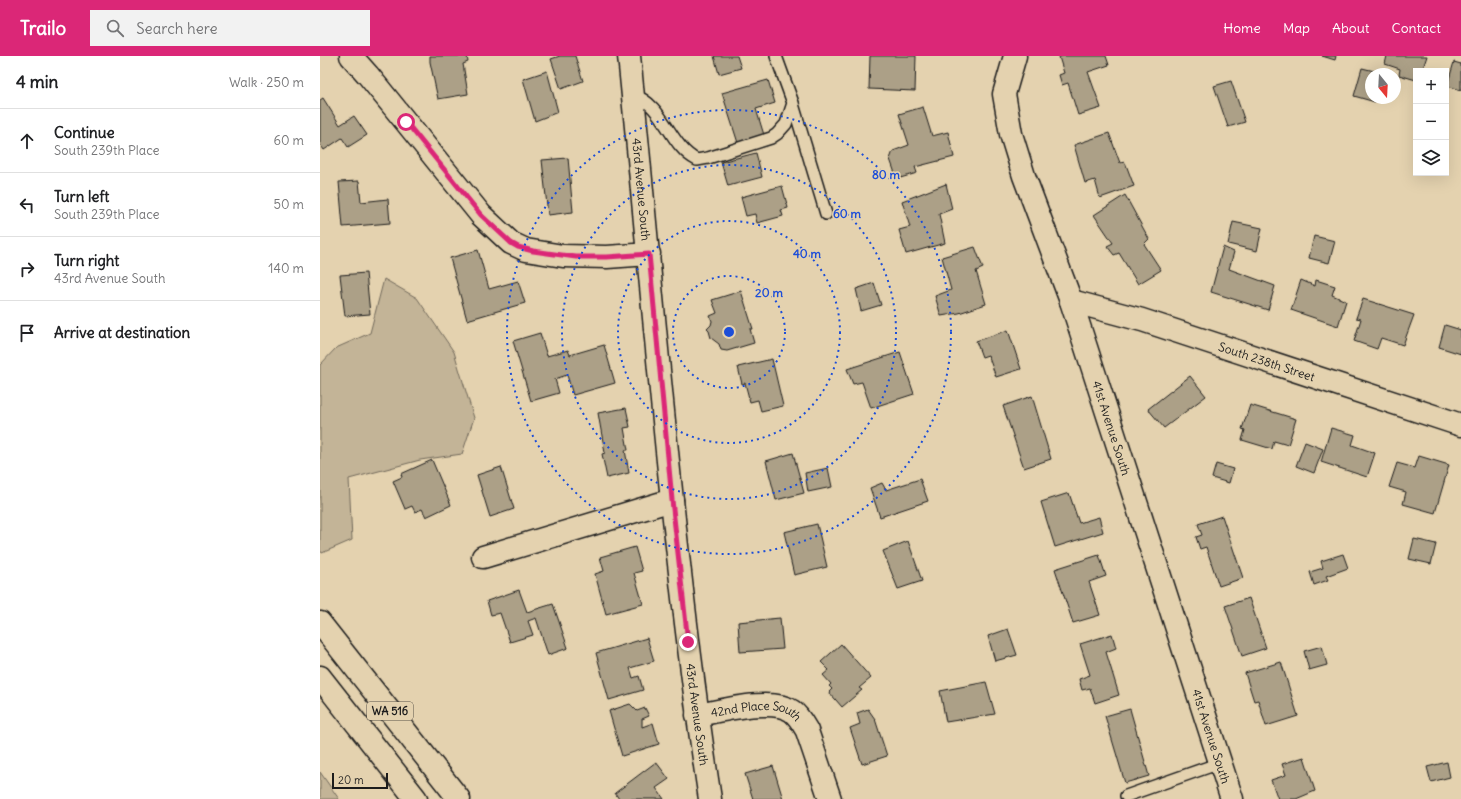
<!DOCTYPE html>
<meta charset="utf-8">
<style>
:root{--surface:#fff;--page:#f2f2f2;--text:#202124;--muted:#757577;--line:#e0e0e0;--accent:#db2777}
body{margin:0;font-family:Delius,sans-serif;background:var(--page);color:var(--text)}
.controls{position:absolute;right:12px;top:12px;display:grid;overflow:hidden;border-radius:0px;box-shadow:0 4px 16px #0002}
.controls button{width:36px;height:36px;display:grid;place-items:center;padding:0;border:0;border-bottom:1px solid var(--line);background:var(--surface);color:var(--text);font:20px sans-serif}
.compass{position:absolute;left:1045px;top:12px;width:36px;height:36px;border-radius:50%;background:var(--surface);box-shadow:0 4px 16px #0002;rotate:162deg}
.scale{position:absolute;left:12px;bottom:10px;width:56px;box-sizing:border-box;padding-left:4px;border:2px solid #1c1c1c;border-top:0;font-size:11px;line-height:14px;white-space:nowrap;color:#1c1c1c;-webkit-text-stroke:3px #e4d2af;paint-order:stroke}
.stop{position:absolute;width:12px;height:12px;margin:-9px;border:3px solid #db2777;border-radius:50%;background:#fff}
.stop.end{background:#db2777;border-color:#fff;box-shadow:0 1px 4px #0008}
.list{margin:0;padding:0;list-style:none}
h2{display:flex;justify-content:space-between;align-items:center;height:52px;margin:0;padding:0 16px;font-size:17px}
h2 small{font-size:13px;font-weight:400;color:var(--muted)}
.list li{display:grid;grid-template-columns:26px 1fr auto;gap:12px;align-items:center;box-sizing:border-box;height:64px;padding:0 16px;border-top:1px solid var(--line)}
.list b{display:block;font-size:15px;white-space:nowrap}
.list p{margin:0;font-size:13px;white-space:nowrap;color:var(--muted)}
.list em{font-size:13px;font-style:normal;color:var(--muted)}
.icon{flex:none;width:22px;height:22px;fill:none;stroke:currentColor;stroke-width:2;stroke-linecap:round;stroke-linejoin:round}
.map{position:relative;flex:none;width:1141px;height:743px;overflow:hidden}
header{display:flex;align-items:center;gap:24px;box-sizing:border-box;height:56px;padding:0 20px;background:var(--accent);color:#fff}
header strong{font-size:19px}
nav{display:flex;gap:22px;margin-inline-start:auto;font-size:14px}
.search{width:280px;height:36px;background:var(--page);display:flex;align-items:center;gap:10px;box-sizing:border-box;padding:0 14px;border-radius:0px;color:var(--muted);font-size:15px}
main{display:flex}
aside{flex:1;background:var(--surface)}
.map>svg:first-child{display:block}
</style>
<header>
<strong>Trailo</strong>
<div class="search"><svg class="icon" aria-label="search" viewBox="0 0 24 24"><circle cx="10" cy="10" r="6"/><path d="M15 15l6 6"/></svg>Search here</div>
<nav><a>Home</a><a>Map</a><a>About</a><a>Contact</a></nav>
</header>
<main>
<aside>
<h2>4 min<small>Walk · 250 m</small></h2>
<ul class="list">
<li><svg class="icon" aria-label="ahead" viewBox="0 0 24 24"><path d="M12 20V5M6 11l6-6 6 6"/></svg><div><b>Continue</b><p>South 239th Place</p></div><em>60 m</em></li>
<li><svg class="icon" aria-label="left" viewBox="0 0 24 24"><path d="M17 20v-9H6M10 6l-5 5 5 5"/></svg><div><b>Turn left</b><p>South 239th Place</p></div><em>50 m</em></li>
<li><svg class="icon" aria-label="right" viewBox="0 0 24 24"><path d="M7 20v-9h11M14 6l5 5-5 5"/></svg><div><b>Turn right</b><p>43rd Avenue South</p></div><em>140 m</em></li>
<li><svg class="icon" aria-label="arrive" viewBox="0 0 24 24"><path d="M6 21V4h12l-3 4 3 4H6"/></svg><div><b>Arrive at destination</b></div></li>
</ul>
</aside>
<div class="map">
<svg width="1141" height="743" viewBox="0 0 1141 743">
<rect width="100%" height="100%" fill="#e4d2af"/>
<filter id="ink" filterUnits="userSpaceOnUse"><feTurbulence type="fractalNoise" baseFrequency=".025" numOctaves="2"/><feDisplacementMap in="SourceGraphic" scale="8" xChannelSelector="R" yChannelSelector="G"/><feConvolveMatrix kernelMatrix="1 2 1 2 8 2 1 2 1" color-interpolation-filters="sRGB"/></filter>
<g filter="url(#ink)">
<g fill="#c3b497" stroke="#70685a">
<path d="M 64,223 L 97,242 L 134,296 L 154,362 L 142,398 L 100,404 L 29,423 L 32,484 L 2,497 L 0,494 L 0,309 L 16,292 L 50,277 Z"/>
<path d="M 0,716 L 19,743 L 0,743 Z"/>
</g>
<g fill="#aca087" stroke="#1c1c1c">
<path d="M 110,0 L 147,0 L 148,6 L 143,8 L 148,38 L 118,43 L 110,6 Z"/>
<path d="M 240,0 L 255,0 L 263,25 L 241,33 L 231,3 Z"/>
<path d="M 394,0 L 417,0 L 421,12 L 399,18 Z"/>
<path d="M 550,0 L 596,0 L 595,35 L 549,33 Z"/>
<path d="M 743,0 L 786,0 L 789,9 L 768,16 L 781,52 L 758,59 L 748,27 L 742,29 L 739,19 L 744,17 L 739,1 Z"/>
<path d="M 1002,0 L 1016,0 L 1015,4 Z"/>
<path d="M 1067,0 L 1107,0 L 1102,15 L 1096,15 L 1096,24 L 1079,19 L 1080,13 L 1065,8 Z"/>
<path d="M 1134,6 L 1141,8 L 1141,34 L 1127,30 Z"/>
<path d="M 1042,12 L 1063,17 L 1051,18 L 1051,42 L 1056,42 L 1055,46 L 1034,40 Z"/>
<path d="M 227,15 L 238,56 L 215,65 L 203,23 Z"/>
<path d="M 448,24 L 455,47 L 436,53 L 444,79 L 418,87 L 402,37 Z"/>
<path d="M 911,25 L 925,66 L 908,71 L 894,30 Z"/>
<path d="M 3,42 L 20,69 L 34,60 L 47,79 L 28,91 L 22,82 L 4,94 L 0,88 L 0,44 Z"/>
<path d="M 603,51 L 612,80 L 628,76 L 634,101 L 595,111 L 597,117 L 577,123 L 570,103 L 573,95 L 589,89 L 579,58 Z"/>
<path d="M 789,77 L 800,107 L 805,106 L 814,130 L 780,142 L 775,124 L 765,127 L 754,89 Z"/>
<path d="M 436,97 L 442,121 L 408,130 L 401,106 Z"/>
<path d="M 248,102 L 253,156 L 228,159 L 222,104 Z"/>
<path d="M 39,125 L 41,146 L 68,143 L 70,167 L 23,171 L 19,126 Z"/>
<path d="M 626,128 L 632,153 L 619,158 L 625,187 L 586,198 L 579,174 L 590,171 L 582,145 Z"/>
<path d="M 462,130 L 468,152 L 461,154 L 463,160 L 437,167 L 435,158 L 426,160 L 421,141 Z"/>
<path d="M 805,139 L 829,183 L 824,188 L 841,214 L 818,228 L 799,197 L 794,199 L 787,190 L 793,187 L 774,159 Z"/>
<path d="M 913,166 L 942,172 L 937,195 L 908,188 Z"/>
<path d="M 994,180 L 1015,185 L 1009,207 L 989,202 Z"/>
<path d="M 655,191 L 663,212 L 656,215 L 666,248 L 639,257 L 621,260 L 615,240 L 631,234 L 622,201 Z"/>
<path d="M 903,191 L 914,196 L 909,213 L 955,230 L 948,254 L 891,236 Z"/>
<path d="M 158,194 L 169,233 L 198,225 L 205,247 L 147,264 L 130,202 Z"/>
<path d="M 46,217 L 50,258 L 25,260 L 20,219 Z"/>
<path d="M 981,224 L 995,230 L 996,224 L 1015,230 L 1012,239 L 1026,245 L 1018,270 L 971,254 Z"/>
<path d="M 554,227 L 561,249 L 541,255 L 536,233 Z"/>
<path d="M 421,235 L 433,273 L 430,273 L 434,287 L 407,295 L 401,294 L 399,288 L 391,282 L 389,275 L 387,273 L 391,269 L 392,265 L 390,260 L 397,257 L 392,244 Z"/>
<path d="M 1043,243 L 1094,259 L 1083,289 L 1061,282 L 1057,293 L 1034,285 L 1041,263 L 1036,262 Z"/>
<path d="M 1125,269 L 1141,274 L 1141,298 L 1119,291 Z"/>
<path d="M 688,274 L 701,313 L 676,321 L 668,299 L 662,301 L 656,285 Z"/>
<path d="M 220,277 L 227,300 L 248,294 L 250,299 L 284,289 L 295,327 L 253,339 L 247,319 L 235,323 L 239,337 L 211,345 L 193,285 Z"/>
<path d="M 580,296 L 594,338 L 551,352 L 542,326 L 533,328 L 527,313 Z"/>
<path d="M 452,303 L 463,350 L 441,355 L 438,344 L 430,346 L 425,327 L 422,328 L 418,311 Z"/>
<path d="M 870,320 L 886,340 L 844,372 L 828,353 Z"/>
<path d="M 712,340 L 731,403 L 704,412 L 683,350 Z"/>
<path d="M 930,349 L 976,363 L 968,389 L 954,385 L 952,393 L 922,384 L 925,374 L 922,373 Z"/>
<path d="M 306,352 L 310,371 L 304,372 L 308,394 L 305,394 L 309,417 L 287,422 L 282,398 L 285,397 L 278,357 Z"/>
<path d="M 1011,372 L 1035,379 L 1032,389 L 1055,397 L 1047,421 L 1001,406 Z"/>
<path d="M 985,386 L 1003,393 L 994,417 L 976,410 Z"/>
<path d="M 473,397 L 484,437 L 456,444 L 446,405 Z"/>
<path d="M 1099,400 L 1129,409 L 1115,457 L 1083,448 L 1086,436 L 1069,431 L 1077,407 L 1095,412 Z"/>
<path d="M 112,404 L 131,449 L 106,461 L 102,453 L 95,456 L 92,450 L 85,453 L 73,425 L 82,421 L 81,418 Z"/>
<path d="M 896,408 L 913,413 L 909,427 L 892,422 Z"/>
<path d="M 181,411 L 194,453 L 170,461 L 157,419 Z"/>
<path d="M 508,412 L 512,431 L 488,436 L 485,417 Z"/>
<path d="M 600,423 L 608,445 L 560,461 L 550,432 L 562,427 L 566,434 Z"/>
<path d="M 749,437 L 759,467 L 779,461 L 783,476 L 735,491 L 721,446 Z"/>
<path d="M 902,460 L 923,522 L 899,530 L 886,491 L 880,493 L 876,481 L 882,479 L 878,468 Z"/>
<path d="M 497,468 L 507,511 L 474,519 L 464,476 Z"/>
<path d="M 1094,483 L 1116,488 L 1111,508 L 1089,503 Z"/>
<path d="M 588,485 L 602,525 L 578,533 L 563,495 Z"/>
<path d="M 315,491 L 322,515 L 314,517 L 323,548 L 286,558 L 275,518 L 284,515 L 280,501 Z"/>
<path d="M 1023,498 L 1028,512 L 1006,520 L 1008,524 L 994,529 L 990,516 L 1003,512 L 1001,505 Z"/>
<path d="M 779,499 L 786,520 L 769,526 L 780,559 L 753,567 L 735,513 Z"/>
<path d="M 199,534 L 207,556 L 233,548 L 248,592 L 228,599 L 216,562 L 208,565 L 213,579 L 190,586 L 180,557 L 171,559 L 167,545 Z"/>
<path d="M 929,542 L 946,592 L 922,600 L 905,550 Z"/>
<path d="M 460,562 L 463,593 L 420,596 L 418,566 Z"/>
<path d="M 688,573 L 697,599 L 675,605 L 668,580 Z"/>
<path d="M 792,578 L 796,592 L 786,596 L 799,639 L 775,647 L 770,632 L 762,634 L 759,623 L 770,619 L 760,588 Z"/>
<path d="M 327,582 L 334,605 L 310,612 L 313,622 L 319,620 L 323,634 L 289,644 L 276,597 Z"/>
<path d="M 521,588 L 551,622 L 539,632 L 542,634 L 522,651 L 509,636 L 512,633 L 509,630 L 511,628 L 503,619 L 509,614 L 501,606 Z"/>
<path d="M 1002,590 L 1007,609 L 989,614 L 984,595 Z"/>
<path d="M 961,606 L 978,660 L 946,670 L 938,644 L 934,645 L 925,617 Z"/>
<path d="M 666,626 L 675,658 L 626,666 L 620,635 Z"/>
<path d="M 310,648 L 317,655 L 325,652 L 329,660 L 322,663 L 322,671 L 333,667 L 339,688 L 302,700 L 289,655 Z"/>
<path d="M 548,653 L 555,663 L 567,700 L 542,708 L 530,672 L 540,668 L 537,657 Z"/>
<path d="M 810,653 L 829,720 L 805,727 L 785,660 Z"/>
<path d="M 984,701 L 995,735 L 976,743 L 958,743 L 951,724 L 966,719 L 962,708 Z"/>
<path d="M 336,706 L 349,723 L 336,732 L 344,743 L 299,743 L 295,737 Z"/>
<path d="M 1127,706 L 1130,721 L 1111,726 L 1107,711 Z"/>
<path d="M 453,710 L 463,743 L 433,743 L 425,718 Z"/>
</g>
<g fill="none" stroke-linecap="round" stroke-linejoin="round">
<g stroke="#1c1c1c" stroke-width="14">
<g id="service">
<path d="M 313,39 C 344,48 349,90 377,104 L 388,102 L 451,82 L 457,78 L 466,68 L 473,47 L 456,0"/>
<path d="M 473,48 L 506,158"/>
<path d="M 806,740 L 900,707"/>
</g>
</g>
<g stroke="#1c1c1c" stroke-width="25">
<g id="minor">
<path d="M 31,0 L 48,19 L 161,159 L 191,187 L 206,194 L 243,200 L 287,201 L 329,198"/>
<path id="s1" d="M 309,0 C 334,248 352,497 390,743"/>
<path id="s2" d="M 695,0 L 684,38 L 691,78 L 704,120 L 751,245 L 912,743"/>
<path id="s3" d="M 751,245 L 822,264 L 1141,369"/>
<path d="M 163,501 L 352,444"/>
<path id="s4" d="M 377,659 C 401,655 452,641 472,655 C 479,660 483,668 487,675 L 510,743"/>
</g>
</g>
<g stroke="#1c1c1c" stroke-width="25">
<g id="trunk">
<path d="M 0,567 L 139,743"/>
<path d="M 0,621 L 96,743"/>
</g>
</g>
<use href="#service" stroke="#e4d2af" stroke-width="11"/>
<use href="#minor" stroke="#e4d2af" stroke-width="22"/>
<use href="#trunk" stroke="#e4d2af" stroke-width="22"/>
</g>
</g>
<g fill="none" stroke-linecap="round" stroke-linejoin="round" filter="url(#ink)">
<path stroke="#db2777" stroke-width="5" d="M 86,66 L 161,159 L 191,187 L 198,191 L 213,195 L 256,201 L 287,201 L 329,198 L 352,444 L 368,586"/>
</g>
<g fill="none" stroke="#1d4ed8" stroke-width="2" stroke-dasharray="2 4">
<circle cx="409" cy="276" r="56"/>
<circle cx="409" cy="276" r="111"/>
<circle cx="409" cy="276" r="167"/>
<circle cx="409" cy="276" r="222"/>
</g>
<g text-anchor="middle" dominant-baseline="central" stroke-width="3" stroke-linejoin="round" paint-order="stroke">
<rect fill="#e4d2af" stroke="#585348" stroke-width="1" x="47" y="646" width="46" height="18" rx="3"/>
<g font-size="11" font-weight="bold" fill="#1c1c1c">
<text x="70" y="655">WA 516</text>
</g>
<g font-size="12" fill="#1c1c1c" stroke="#e4d2af">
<text stroke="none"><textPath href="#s1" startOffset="134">43rd Avenue South</textPath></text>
<text stroke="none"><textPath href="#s3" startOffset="205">South 238th Street</textPath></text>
<text stroke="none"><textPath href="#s2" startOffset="391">41st Avenue South</textPath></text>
<text stroke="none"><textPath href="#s1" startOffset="662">43rd Avenue South</textPath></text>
<text stroke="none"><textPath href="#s4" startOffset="61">42nd Place South</textPath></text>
<text stroke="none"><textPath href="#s2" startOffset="715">41st Avenue South</textPath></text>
</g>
</g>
<circle cx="409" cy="276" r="6" fill="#1d4ed8" stroke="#e4d2af" stroke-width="2"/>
<g font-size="12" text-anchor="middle" font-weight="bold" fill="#1d4ed8" stroke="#e4d2af" stroke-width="3" stroke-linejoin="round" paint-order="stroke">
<text x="566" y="123">80 m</text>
<text x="527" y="162">60 m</text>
<text x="487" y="202">40 m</text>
<text x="449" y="241">20 m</text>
</g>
</svg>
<div class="controls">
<button>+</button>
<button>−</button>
<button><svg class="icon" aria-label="layers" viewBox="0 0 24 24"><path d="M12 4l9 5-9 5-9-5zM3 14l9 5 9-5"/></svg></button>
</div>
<svg class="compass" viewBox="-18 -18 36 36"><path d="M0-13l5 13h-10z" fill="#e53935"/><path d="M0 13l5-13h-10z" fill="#757577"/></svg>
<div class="scale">20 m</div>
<div class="stop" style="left:86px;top:66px"></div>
<div class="stop end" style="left:368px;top:586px"></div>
</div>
</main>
